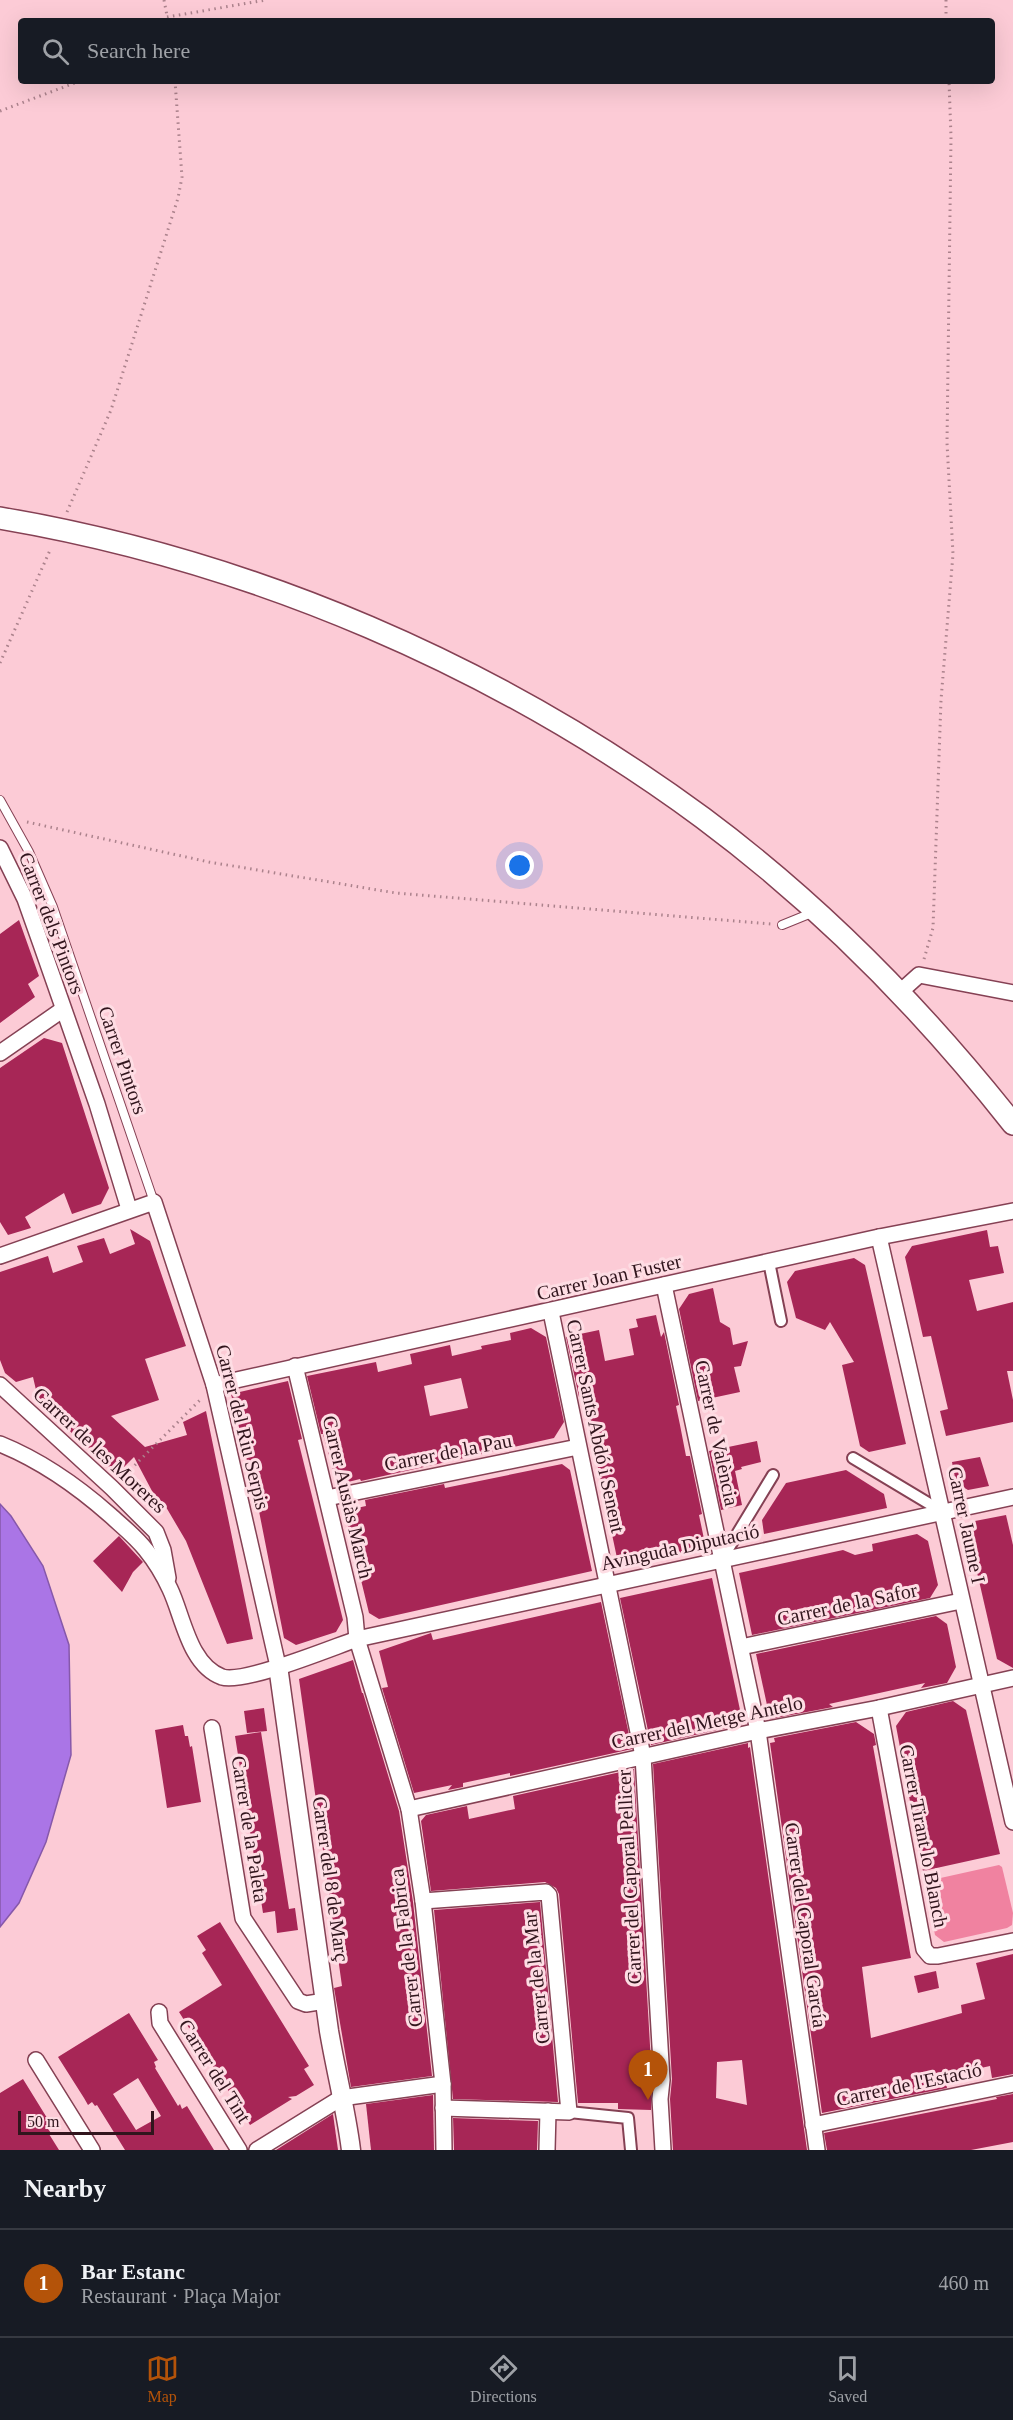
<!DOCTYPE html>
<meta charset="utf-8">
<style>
:root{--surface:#171b24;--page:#20242c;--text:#f1f3f6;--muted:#9ea1a6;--line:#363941;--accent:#b45309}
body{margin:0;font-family:Georgia,serif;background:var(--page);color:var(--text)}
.scale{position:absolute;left:18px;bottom:15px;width:136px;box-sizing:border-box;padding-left:6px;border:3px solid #31151d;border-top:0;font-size:16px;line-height:21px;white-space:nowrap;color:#31151d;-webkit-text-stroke:4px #fedde4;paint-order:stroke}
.you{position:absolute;left:520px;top:866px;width:21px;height:21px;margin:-15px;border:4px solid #fff;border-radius:50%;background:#1a73e8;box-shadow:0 0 0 9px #1a73e833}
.badge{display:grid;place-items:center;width:39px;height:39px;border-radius:50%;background:var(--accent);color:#fff;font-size:20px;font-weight:700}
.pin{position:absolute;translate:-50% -50px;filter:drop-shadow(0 2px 3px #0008)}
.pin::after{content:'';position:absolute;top:32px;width:21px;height:18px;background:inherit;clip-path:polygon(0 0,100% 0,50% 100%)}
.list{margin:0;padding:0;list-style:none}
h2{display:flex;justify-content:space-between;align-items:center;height:78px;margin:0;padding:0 24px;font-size:26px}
h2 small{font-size:20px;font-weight:400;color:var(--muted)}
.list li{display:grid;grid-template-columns:39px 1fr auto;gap:18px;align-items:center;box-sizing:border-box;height:108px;padding:0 24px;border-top:2px solid var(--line)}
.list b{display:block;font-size:22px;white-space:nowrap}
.list p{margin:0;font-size:20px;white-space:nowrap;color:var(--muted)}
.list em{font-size:20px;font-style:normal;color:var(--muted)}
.icon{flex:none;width:33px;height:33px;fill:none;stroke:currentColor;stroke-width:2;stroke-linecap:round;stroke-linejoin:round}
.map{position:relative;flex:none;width:1013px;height:2150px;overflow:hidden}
.search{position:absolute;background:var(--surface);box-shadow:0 6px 24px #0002;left:18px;right:18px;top:18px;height:66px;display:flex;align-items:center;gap:15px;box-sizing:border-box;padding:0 21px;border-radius:6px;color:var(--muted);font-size:22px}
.sheet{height:186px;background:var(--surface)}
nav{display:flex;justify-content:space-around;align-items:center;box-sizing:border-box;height:84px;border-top:2px solid var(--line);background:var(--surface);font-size:16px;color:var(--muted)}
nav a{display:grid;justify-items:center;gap:3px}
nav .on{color:var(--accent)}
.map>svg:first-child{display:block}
</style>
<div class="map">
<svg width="1013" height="2150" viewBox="0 0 1013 2150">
<rect width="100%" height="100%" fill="#fccbd6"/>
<path fill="#f082a0" d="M 999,1865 L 1002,1867 L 1013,1913 L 1012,1925 L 1007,1928 L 944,1942 L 935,1935 L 925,1883 L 927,1881 Z"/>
<path fill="#aa75e6" stroke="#8658aa" stroke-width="1.5" d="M 0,1504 L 11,1516 L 43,1566 L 69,1645 L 71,1755 L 46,1842 L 19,1903 L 0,1927 Z"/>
<g fill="#a72656" fill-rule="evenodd">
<path d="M 19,920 L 39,976 L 28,984 L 35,997 L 0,1023 L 0,934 Z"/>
<path d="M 44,1038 L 62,1043 L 109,1188 L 101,1204 L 72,1214 L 64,1193 L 25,1217 L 31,1228 L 8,1235 L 0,1222 L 0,1068 Z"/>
<path d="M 130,1229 L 150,1241 L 186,1346 L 145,1359 L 159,1400 L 111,1416 L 145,1447 L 187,1435 L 183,1422 L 206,1411 L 253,1639 L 227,1644 L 186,1541 L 166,1507 L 152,1491 L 134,1457 L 117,1474 L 39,1403 L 33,1377 L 16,1382 L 5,1373 L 0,1360 L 0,1272 L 48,1256 L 53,1273 L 83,1262 L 77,1246 L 104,1238 L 110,1254 L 135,1244 Z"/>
<path d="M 987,1230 L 990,1247 L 998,1246 L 1004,1273 L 969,1280 L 977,1311 L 1013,1302 L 1013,1371 L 1007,1371 L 1013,1400 L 1013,1422 L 946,1436 L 940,1411 L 948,1409 L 931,1336 L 923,1337 L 905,1257 L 912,1246 Z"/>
<path d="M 854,1258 L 865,1265 L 906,1444 L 869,1452 L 860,1446 L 842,1365 L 854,1362 L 830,1322 L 825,1330 L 796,1318 L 787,1282 L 795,1271 Z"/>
<path d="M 713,1288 L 720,1322 L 730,1328 L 733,1345 L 748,1341 L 741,1366 L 734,1367 L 740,1392 L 698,1401 L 679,1309 L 689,1294 Z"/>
<path d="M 656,1315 L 661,1337 L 664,1332 L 679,1405 L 676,1406 L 680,1425 L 686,1456 L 690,1456 L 702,1514 L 699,1515 L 704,1539 L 698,1549 L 626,1564 L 617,1558 L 582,1392 L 579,1397 L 566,1337 L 599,1330 L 605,1361 L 634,1355 L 629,1329 L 638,1327 L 636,1319 Z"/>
<path d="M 531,1328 L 546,1337 L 564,1422 L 554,1438 L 361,1481 L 360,1479 L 344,1483 L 335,1477 L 323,1434 L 321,1434 L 307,1376 L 376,1362 L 378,1372 L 412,1364 L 410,1354 L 450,1345 L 452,1356 L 482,1349 L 481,1346 L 511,1340 L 510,1333 ZM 461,1378 L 468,1408 L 430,1416 L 424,1386 Z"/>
<path d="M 288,1381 L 302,1439 L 298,1440 L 343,1620 L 336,1632 L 296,1645 L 284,1638 L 258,1506 L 231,1394 Z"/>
<path d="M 757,1441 L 761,1462 L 741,1467 L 742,1469 L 735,1471 L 742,1505 L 721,1510 L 709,1451 Z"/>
<path d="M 980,1457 L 989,1486 L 968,1490 L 956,1483 L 952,1462 Z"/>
<path d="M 562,1464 L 570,1470 L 592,1571 L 379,1619 L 369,1613 L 346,1518 L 352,1509 L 366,1506 L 365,1500 L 444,1484 L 445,1488 Z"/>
<path d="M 846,1470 L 884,1494 L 887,1508 L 764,1534 L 762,1520 L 786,1483 Z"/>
<path d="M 1006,1515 L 1013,1545 L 1013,1668 L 997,1659 L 968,1533 L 975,1521 Z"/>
<path d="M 917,1534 L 928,1541 L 938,1585 L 930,1598 L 752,1635 L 739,1573 L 843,1550 L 855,1555 L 873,1551 L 872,1544 Z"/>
<path d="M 119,1536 L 143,1562 L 133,1572 L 122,1592 L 93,1561 Z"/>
<path d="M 712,1578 L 743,1724 L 651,1745 L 620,1598 Z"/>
<path d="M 601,1602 L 632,1749 L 510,1776 L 510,1773 L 463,1783 L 463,1787 L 448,1790 L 452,1785 L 414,1793 L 382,1688 L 388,1687 L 379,1651 L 431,1633 L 433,1640 Z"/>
<path d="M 936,1616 L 947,1624 L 956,1667 L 947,1683 L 921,1688 L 925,1683 L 829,1704 L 833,1707 L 770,1719 L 756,1654 Z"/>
<path d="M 353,1660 L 362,1693 L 363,1693 L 399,1811 L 413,1902 L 432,2076 L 351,2087 L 334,1988 L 342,1986 L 299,1679 Z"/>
<path d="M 953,1701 L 966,1710 L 1000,1854 L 923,1871 L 896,1726 L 906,1712 Z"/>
<path d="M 264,1708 L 267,1731 L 247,1733 L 244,1711 Z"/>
<path d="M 856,1722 L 874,1734 L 876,1745 L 873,1746 L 911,1958 L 862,1967 L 871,2038 L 962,2013 L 961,2005 L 985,1999 L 976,1963 L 1013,1954 L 1013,2074 L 992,2078 L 990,2066 L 944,2076 L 947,2088 L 822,2113 L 770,1743 L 775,1742 L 774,1738 Z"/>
<path d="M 183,1725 L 185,1736 L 188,1736 L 190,1747 L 192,1746 L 201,1802 L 167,1808 L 155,1730 Z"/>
<path d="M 261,1732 L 289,1909 L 295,1908 L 298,1930 L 277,1933 L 275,1911 L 263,1913 L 235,1736 Z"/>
<path d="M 748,1743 L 748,1748 L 750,1747 L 807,2150 L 673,2150 L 670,2099 L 672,2079 L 653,1764 ZM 742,2060 L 747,2105 L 716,2098 L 717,2062 Z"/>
<path d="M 634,1769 L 652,2080 L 651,2110 L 618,2109 L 618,2103 L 578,2103 L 559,1894 L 556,1888 L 545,1882 L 431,1891 L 421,1821 L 426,1815 L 467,1806 L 469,1819 L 515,1809 L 513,1796 Z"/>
<path d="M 540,1902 L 558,2102 L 453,2099 L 434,1910 Z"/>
<path d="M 220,1922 L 309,2066 L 304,2069 L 314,2085 L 296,2096 L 288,2097 L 292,2099 L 250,2125 L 179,2012 L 222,1985 L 202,1953 L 206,1950 L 197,1936 Z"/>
<path d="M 936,1971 L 939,1988 L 918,1993 L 914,1976 Z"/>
<path d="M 129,2013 L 158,2060 L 154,2062 L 156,2067 L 155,2068 L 178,2106 L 180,2104 L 182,2109 L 187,2106 L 214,2150 L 125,2150 L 97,2105 L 95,2106 L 92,2102 L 88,2105 L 84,2098 L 58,2057 ZM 138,2078 L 161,2116 L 136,2130 L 113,2094 Z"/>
<path d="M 23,2079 L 52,2126 L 48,2129 L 51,2133 L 49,2134 L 59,2150 L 0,2150 L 0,2093 Z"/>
<path d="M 1013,2094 L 1013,2142 L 971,2150 L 827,2150 L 824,2133 L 997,2099 L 996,2097 Z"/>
<path d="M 433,2095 L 434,2150 L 371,2150 L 366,2104 Z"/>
<path d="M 333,2114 L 338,2150 L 276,2150 Z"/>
<path d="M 453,2118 L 538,2121 L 537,2150 L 454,2150 Z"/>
</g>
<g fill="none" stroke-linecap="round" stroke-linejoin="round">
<g stroke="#854154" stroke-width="10">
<g id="service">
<path d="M 0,800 L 29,852 L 53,907 L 154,1202"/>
<path d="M 782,925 L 814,912"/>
</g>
</g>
<g stroke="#854154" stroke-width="14">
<g id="pedestrian">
<path d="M 769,1262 L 781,1321"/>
<path d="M 853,1458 L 943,1512"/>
<path d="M 722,1559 L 773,1475"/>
<path d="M 569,2112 L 628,2118 L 631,2150"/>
</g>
</g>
<g stroke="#854154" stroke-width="18">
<g id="minor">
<path d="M 0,848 L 25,899 L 42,947 L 97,1104 L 129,1209"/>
<path d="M 899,993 L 919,975 L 1013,993"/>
<path d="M 0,1053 L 62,1010"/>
<path d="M 879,1237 L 1013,1822"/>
<path d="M 0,1256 L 154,1202 L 214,1385 L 278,1666"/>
<path d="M 664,1285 L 758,1731 L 817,2150"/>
<path d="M 551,1312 L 643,1756 L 662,2080 L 660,2099 L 663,2150"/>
<path d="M 295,1366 L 355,1617 L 357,1639 L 409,1809 L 423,1901 L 443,2084 L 444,2150"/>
<path d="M 0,1385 L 112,1488 L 156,1532 L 163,1550 L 168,1578"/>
<path d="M 214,1385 L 879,1237 L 1013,1211"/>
<path d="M 0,1444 C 42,1461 76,1485 110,1515 C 122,1526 136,1537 146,1550 C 155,1561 164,1576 170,1589 C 183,1616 189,1665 222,1677 C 244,1684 331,1648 357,1639 L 1013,1497"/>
<path d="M 327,1498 L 578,1447"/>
<path d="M 741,1647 L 961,1601"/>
<path d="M 879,1708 L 924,1949 L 930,1956 L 938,1956 L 1013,1941"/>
<path d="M 212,1728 L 243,1918 L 298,2001 L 306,2004 L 325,2001"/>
<path d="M 409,1809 L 758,1731 L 879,1708 L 1013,1678"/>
<path d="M 423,1901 L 546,1892 L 549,1895 L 569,2112 L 443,2108"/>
<path d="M 159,2012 L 160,2023 L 239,2150"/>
<path d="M 36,2060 L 92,2150"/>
<path d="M 813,2125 L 1013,2084"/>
<path d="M 257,2150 L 341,2098 L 443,2084"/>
<path d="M 547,2150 L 548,2111"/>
</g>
</g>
<g stroke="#854154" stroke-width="21">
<path id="tertiary" d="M 278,1666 L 329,2031 C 336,2072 346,2110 351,2150"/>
</g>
<g stroke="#854154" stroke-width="24">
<path id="secondary" d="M 0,518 C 253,561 497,666 703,818 C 820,905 923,1010 1013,1124"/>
</g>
<g stroke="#ab828c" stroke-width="3" stroke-dasharray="1.5 4.5" stroke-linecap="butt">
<path d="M 164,0 L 168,21"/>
<path d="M 946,0 L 946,21"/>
<path d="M 167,17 L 266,0"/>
<path d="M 0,111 L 80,81"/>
<path d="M 67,512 L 111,410 L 178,198 L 182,177 L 175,81"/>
<path d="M 0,663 L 51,548"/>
<path d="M 27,822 L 209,862 L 396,893 L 771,924"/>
<path d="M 924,959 L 933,928 L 941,700 L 953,554 L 947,443 L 951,137 L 949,81"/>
<path d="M 122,1478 L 200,1400"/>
</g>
<use href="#service" stroke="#fff" stroke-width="8"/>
<use href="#pedestrian" stroke="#fff" stroke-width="10"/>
<use href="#minor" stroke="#fff" stroke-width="15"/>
<use href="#tertiary" stroke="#fff" stroke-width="18"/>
<use href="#secondary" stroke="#fff" stroke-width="21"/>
</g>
<g text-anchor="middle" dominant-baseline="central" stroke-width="6" stroke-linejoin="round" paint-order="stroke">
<g font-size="20" fill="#31151d" stroke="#fedde4">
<text transform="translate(52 923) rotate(69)">Carrer dels Pintors</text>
<text transform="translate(123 1060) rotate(71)">Carrer Pintors</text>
<text transform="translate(609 1277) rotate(-13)">Carrer Joan Fuster</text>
<text transform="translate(596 1426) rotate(78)">Carrer Sants Abdó i Senent</text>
<text transform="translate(243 1427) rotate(76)">Carrer del Riu Serpis</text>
<text transform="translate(717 1433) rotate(78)">Carrer de València</text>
<text transform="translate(100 1450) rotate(43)">Carrer de les Moreres</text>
<text transform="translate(448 1452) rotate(-11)">Carrer de la Pau</text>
<text transform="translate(348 1497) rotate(77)">Carrer Ausiàs March</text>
<text transform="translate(967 1525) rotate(78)">Carrer Jaume I</text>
<text transform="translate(680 1547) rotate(-12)">Avinguda Diputació</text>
<text transform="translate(847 1604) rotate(-12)">Carrer de la Safor</text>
<text transform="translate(707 1722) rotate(-12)">Carrer del Metge Antelo</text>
<text transform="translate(250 1829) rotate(81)">Carrer de la Paleta</text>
<text transform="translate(924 1836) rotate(79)">Carrer Tirant lo Blanch</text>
<text transform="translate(629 1877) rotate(-93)">Carrer del Caporal Pellicer</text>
<text transform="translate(331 1879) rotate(82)">Carrer del 8 de Març</text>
<text transform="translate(806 1925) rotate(82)">Carrer del Caporal García</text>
<text transform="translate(406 1948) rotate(-97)">Carrer de la Fabrica</text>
<text transform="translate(536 1978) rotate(-96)">Carrer de la Mar</text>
<text transform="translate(215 2071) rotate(58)">Carrer del Tint</text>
<text transform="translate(909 2084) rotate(-12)">Carrer de l'Estació</text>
</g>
</g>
</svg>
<div class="scale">50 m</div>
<div class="you"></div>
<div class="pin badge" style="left:648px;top:2100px">1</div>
<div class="search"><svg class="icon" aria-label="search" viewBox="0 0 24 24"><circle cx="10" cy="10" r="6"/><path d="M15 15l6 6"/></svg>Search here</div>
</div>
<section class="sheet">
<h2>Nearby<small></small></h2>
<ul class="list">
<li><span class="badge">1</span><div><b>Bar Estanc</b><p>Restaurant · Plaça Major</p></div><em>460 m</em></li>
</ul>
</section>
<nav>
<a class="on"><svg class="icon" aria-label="map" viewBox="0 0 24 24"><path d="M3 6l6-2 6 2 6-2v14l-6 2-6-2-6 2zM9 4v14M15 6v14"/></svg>Map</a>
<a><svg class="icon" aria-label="directions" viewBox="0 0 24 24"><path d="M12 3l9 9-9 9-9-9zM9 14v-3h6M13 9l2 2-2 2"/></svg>Directions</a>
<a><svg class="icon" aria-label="saved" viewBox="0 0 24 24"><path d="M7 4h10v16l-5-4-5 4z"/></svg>Saved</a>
</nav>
